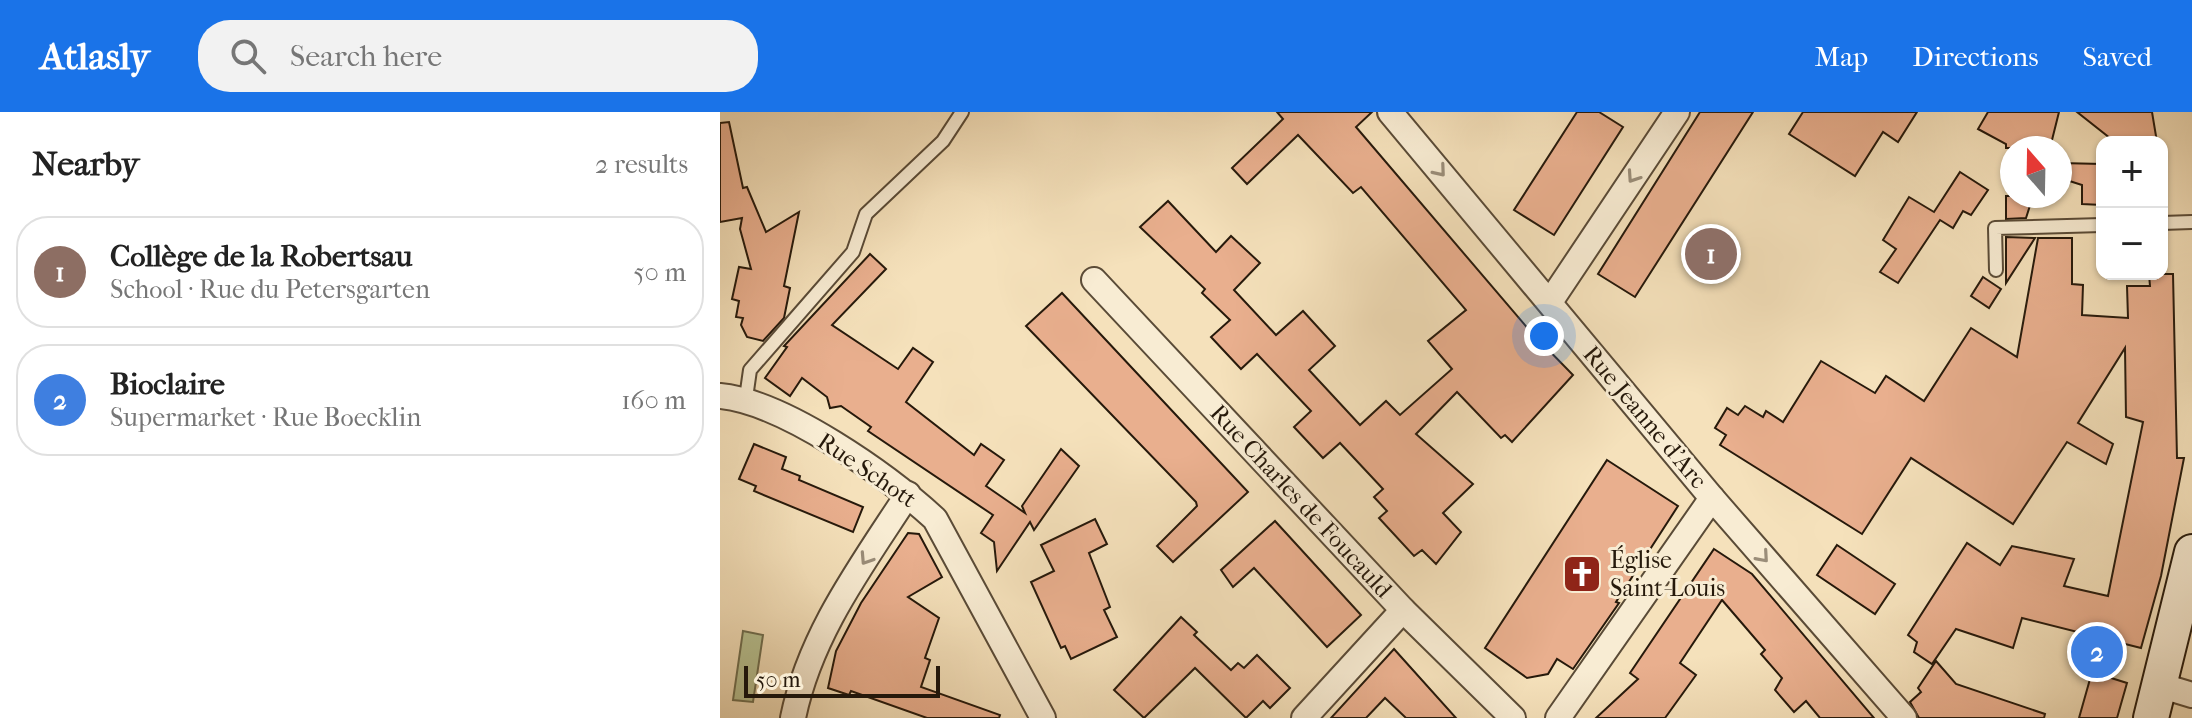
<!DOCTYPE html>
<meta charset="utf-8">
<style>
:root{--surface:#fff;--page:#f2f2f2;--text:#222;--muted:#767676;--line:#e0e0e0;--accent:#1a73e8}
body{margin:0;font-family:"IM FELL French Canon",serif;background:var(--page);color:var(--text)}
.controls{position:absolute;right:24px;top:24px;display:grid;overflow:hidden;border-radius:16px;box-shadow:0 2px 6px #0004}
.controls button{width:72px;height:72px;display:grid;place-items:center;padding:0;border:0;border-bottom:2px solid var(--line);background:var(--surface);color:var(--text);font:40px sans-serif}
.compass{position:absolute;left:1280px;top:24px;width:72px;height:72px;border-radius:50%;background:var(--surface);box-shadow:0 2px 6px #0004;rotate:340deg}
.scale{position:absolute;left:24px;bottom:20px;width:196px;box-sizing:border-box;padding-left:8px;border:4px solid #26190b;border-top:0;font-size:22px;line-height:28px;white-space:nowrap;color:#26190b;-webkit-text-stroke:6px #f8ecd3;paint-order:stroke}
.you{position:absolute;left:824px;top:224px;width:28px;height:28px;margin:-20px;border:6px solid #fff;border-radius:50%;background:#1a73e8;box-shadow:0 0 0 12px #1a73e833}
.badge{display:grid;place-items:center;width:52px;height:52px;border-radius:50%;background:var(--accent);color:#fff;font-size:26px;font-weight:700}
.pin{position:absolute;translate:-50% -50%;border:4px solid #fff;box-shadow:0 2px 8px #0006}
.list{margin:0;padding:0;list-style:none}
h2{display:flex;justify-content:space-between;align-items:center;height:104px;margin:0;padding:0 32px;font-size:34px}
h2 small{font-size:26px;font-weight:400;color:var(--muted)}
.list li{display:grid;grid-template-columns:52px 1fr auto;gap:24px;align-items:center;box-sizing:border-box;height:112px;margin:0 16px 16px;padding:0 16px;border:2px solid var(--line);border-radius:32px}
.list b{display:block;font-size:30px;white-space:nowrap}
.list p{margin:0;font-size:26px;white-space:nowrap;color:var(--muted)}
.list em{font-size:26px;font-style:normal;color:var(--muted)}
.icon{flex:none;width:44px;height:44px;fill:none;stroke:currentColor;stroke-width:2;stroke-linecap:round;stroke-linejoin:round}
.map{position:relative;flex:none;width:1472px;height:606px;overflow:hidden}
header{display:flex;align-items:center;gap:48px;box-sizing:border-box;height:112px;padding:0 40px;background:var(--accent);color:#fff}
header strong{font-size:38px}
nav{display:flex;gap:44px;margin-inline-start:auto;font-size:28px}
.search{width:560px;height:72px;background:var(--page);display:flex;align-items:center;gap:20px;box-sizing:border-box;padding:0 28px;border-radius:32px;color:var(--muted);font-size:30px}
main{display:flex}
aside{flex:1;background:var(--surface)}
.map>svg:first-child{display:block}
</style>
<header>
<strong>Atlasly</strong>
<div class="search"><svg class="icon" aria-label="search" viewBox="0 0 24 24"><circle cx="10" cy="10" r="6"/><path d="M15 15l6 6"/></svg>Search here</div>
<nav><a>Map</a><a>Directions</a><a>Saved</a></nav>
</header>
<main>
<aside>
<h2>Nearby<small>2 results</small></h2>
<ul class="list">
<li><span class="badge" style="background:#8d6e63">1</span><div><b>Collège de la Robertsau</b><p>School · Rue du Petersgarten</p></div><em>50 m</em></li>
<li><span class="badge" style="background:#3f7fe0">2</span><div><b>Bioclaire</b><p>Supermarket · Rue Boecklin</p></div><em>160 m</em></li>
</ul>
</aside>
<div class="map">
<svg width="1472" height="606" viewBox="0 0 1472 606">
<rect width="100%" height="100%" fill="#f5e1bb"/>
<filter id="stains"><feTurbulence type="fractalNoise" baseFrequency=".0025" numOctaves="4"/><feColorMatrix values="0 0 0 0 .2 0 0 0 0 .09 0 0 0 0 .02 0 0 0 .5 -.17"/></filter>
<radialGradient id="worn" r=".72"><stop offset=".6" stop-color="#630" stop-opacity="0"/><stop offset="1" stop-color="#630" stop-opacity=".3"/></radialGradient>
<path fill="#b8c393" stroke="#6f6e4f" stroke-width="2" d="M 23,519 L 43,523 L 33,590 L 13,588 Z"/>
<g fill="#e9af8e" stroke="#26190b" stroke-width="2">
<path d="M 557,0 L 652,0 L 636,15 L 810,219 L 853,263 L 792,330 L 785,323 L 781,326 L 737,280 L 696,322 L 753,372 L 723,401 L 741,420 L 716,452 L 702,438 L 694,444 L 659,406 L 667,399 L 654,385 L 663,377 L 620,331 L 603,346 L 574,315 L 591,299 L 537,242 L 521,257 L 491,225 L 510,208 L 482,181 L 485,177 L 420,115 L 448,89 L 496,140 L 511,124 L 540,151 L 514,178 L 556,223 L 583,199 L 615,234 L 589,258 L 640,313 L 666,289 L 680,303 L 732,257 L 708,229 L 746,198 L 641,75 L 633,81 L 578,23 L 527,72 L 512,56 L 563,7 Z"/>
<path d="M 857,0 L 879,0 L 903,15 L 834,123 L 794,98 Z"/>
<path d="M 980,0 L 1033,0 L 915,185 L 878,162 Z"/>
<path d="M 1083,0 L 1197,0 L 1178,30 L 1163,20 L 1135,64 L 1069,22 Z"/>
<path d="M 1268,0 L 1339,0 L 1330,36 L 1286,36 L 1286,32 L 1258,17 Z"/>
<path d="M 1357,0 L 1432,0 L 1437,30 L 1395,30 Z"/>
<path d="M 9,10 L 23,76 L 27,75 L 46,120 L 79,100 L 64,174 L 70,176 L 64,206 L 43,229 L 27,225 L 21,213 L 23,206 L 16,205 L 19,189 L 12,187 L 19,155 L 31,157 L 20,117 L 22,106 L 0,110 L 0,11 Z"/>
<path d="M 1340,51 L 1382,52 L 1382,93 L 1362,92 L 1362,73 L 1340,66 Z"/>
<path d="M 1240,60 L 1268,78 L 1251,103 L 1243,99 L 1233,116 L 1220,108 L 1178,171 L 1160,160 L 1176,137 L 1163,128 L 1189,85 L 1214,100 Z"/>
<path d="M 1286,84 L 1313,84 L 1306,106 L 1286,107 Z"/>
<path d="M 1286,125 L 1315,126 L 1286,171 Z"/>
<path d="M 1318,126 L 1352,126 L 1352,172 L 1363,173 L 1362,203 L 1408,206 L 1407,174 L 1430,174 L 1429,162 L 1453,162 L 1457,346 L 1464,346 L 1441,464 L 1421,536 L 1302,506 L 1293,536 L 1236,517 L 1212,552 L 1194,540 L 1197,530 L 1188,523 L 1247,431 L 1280,453 L 1292,434 L 1354,447 L 1344,474 L 1388,484 L 1423,310 L 1406,305 L 1405,236 L 1358,311 L 1393,332 L 1386,352 L 1347,330 L 1293,412 L 1191,346 L 1142,422 L 1000,333 L 1006,323 L 995,316 L 1007,296 L 1018,303 L 1025,294 L 1043,305 L 1046,299 L 1063,310 L 1101,249 L 1155,281 L 1166,264 L 1204,289 L 1251,216 L 1297,245 Z"/>
<path d="M 150,142 L 166,157 L 112,213 L 178,257 L 193,236 L 213,250 L 186,290 L 254,343 L 261,332 L 284,348 L 266,374 L 305,401 L 302,394 L 341,337 L 359,354 L 314,418 L 310,410 L 277,459 L 274,430 L 261,421 L 273,403 L 148,319 L 151,315 L 121,294 L 110,296 L 107,285 L 82,266 L 70,284 L 45,266 L 67,235 L 64,234 Z"/>
<path d="M 1263,165 L 1281,177 L 1269,196 L 1251,184 Z"/>
<path d="M 342,181 L 528,380 L 453,450 L 437,434 L 477,394 L 476,390 L 306,214 Z"/>
<path d="M 34,332 L 66,345 L 62,357 L 80,364 L 79,368 L 143,395 L 133,420 L 34,379 L 36,374 L 19,367 Z"/>
<path d="M 887,348 L 958,394 L 896,490 L 899,491 L 853,557 L 837,547 L 828,562 L 807,566 L 765,536 Z"/>
<path d="M 375,407 L 387,432 L 369,441 L 390,495 L 384,498 L 397,525 L 351,547 L 345,534 L 341,536 L 311,470 L 334,459 L 321,433 Z"/>
<path d="M 555,409 L 641,503 L 607,535 L 534,456 L 513,475 L 501,458 Z"/>
<path d="M 188,421 L 199,422 L 222,465 L 188,485 L 219,506 L 205,546 L 210,548 L 201,575 L 280,603 L 279,606 L 207,606 L 131,579 L 129,583 L 108,576 L 116,539 L 141,491 Z"/>
<path d="M 1117,433 L 1175,472 L 1155,502 L 1097,463 Z"/>
<path d="M 994,437 L 1032,462 L 1154,606 L 1100,606 L 1086,589 L 1074,600 L 1055,578 L 1062,566 L 1041,542 L 1045,538 L 1002,488 L 960,551 L 976,563 L 945,606 L 876,606 L 918,567 L 910,561 Z"/>
<path d="M 461,505 L 477,520 L 474,523 L 511,558 L 518,551 L 524,556 L 537,543 L 570,576 L 550,596 L 543,589 L 526,606 L 475,556 L 424,606 L 394,578 Z"/>
<path d="M 674,537 L 736,606 L 686,606 L 665,586 L 646,606 L 611,606 Z"/>
<path d="M 1216,549 L 1236,572 L 1325,602 L 1324,606 L 1199,606 L 1190,590 L 1201,580 L 1198,576 Z"/>
<path d="M 1372,560 L 1407,571 L 1397,606 L 1359,606 Z"/>
</g>
<g fill="none" stroke-linecap="round" stroke-linejoin="round">
<g stroke="#5a4b37" stroke-width="16">
<g id="lane">
<path d="M 1442,111 L 1472,110"/>
<path d="M 1276,158 L 1275,116 L 1382,113"/>
<path d="M 26,286 L 30,258 L 133,140 L 146,102 L 223,29 L 242,0"/>
</g>
</g>
<g stroke="#5a4b37" stroke-width="28">
<g id="street">
<path d="M 670,0 L 992,386 L 1184,606"/>
<path d="M 374,168 L 683,498 L 793,606"/>
<path d="M 830,190 L 957,0"/>
<path d="M 0,284 C 64,290 167,363 215,407 L 323,606"/>
<path d="M 1439,573 L 1472,583"/>
<path d="M 73,606 C 90,522 142,453 188,382"/>
<path d="M 584,606 L 683,498"/>
<path d="M 838,606 L 992,386"/>
</g>
</g>
<g stroke="#26190b" stroke-width="38">
<path id="secondary" d="M 1431,606 L 1472,440"/>
</g>
<use href="#lane" stroke="#f8ecd3" stroke-width="12"/>
<use href="#street" stroke="#f8ecd3" stroke-width="24"/>
<use href="#secondary" stroke="#f8ecd3" stroke-width="34"/>
</g>
<defs><path id="oneway-chevron" d="M-2-3.5L2.5 0L-2 3.5" fill="none" stroke-width="1.6" stroke-linecap="round" stroke-linejoin="round" transform="scale(2)"/></defs>
<g stroke="#9a8d79">
<use href="#oneway-chevron" transform="translate(720 59) rotate(50)"/>
<use href="#oneway-chevron" transform="translate(913 65) rotate(124)"/>
<use href="#oneway-chevron" transform="translate(1043 445) rotate(49)"/>
<use href="#oneway-chevron" transform="translate(146 447) rotate(123)"/>
</g>
<defs>
<g id="church-square" transform="scale(2)"><rect x="-9" y="-9" width="18" height="18" rx="4" fill="#8f2418" stroke="#f8ecd3"/><path d="M-1.2-6h2.4v3.5h3.3v2.4h-3.3V6h-2.4V-.1h-3.3v-2.4h3.3Z" fill="#fff"/></g>
</defs>
<g fill-rule="evenodd">
<use href="#church-square" x="862" y="462"/>
</g>
<g text-anchor="middle" dominant-baseline="central" stroke-width="6" stroke-linejoin="round" paint-order="stroke">
<g font-size="24" fill="#26190b" stroke="#f8ecd3">
<text transform="translate(925 305) rotate(50)">Rue Jeanne d'Arc</text>
<text transform="translate(147 358) rotate(34)">Rue Schott</text>
<text transform="translate(581 389) rotate(47)">Rue Charles de Foucauld</text>
</g>
<g font-size="24" fill="#26190b" stroke="#f8ecd3" text-anchor="start">
<text x="890" y="448">Église<tspan x="890" dy="28">Saint-Louis</tspan></text>
</g>
</g>
<rect width="100%" height="100%" filter="url(#stains)"/>
<rect width="100%" height="100%" fill="url(#worn)"/>
</svg>
<div class="controls">
<button>+</button>
<button>−</button>
</div>
<svg class="compass" viewBox="-18 -18 36 36"><path d="M0-13l5 13h-10z" fill="#e53935"/><path d="M0 13l5-13h-10z" fill="#767676"/></svg>
<div class="scale">50 m</div>
<div class="you"></div>
<div class="pin badge" style="left:991px;top:142px;background:#8d6e63">1</div>
<div class="pin badge" style="left:1377px;top:540px;background:#3f7fe0">2</div>
</div>
</main>
